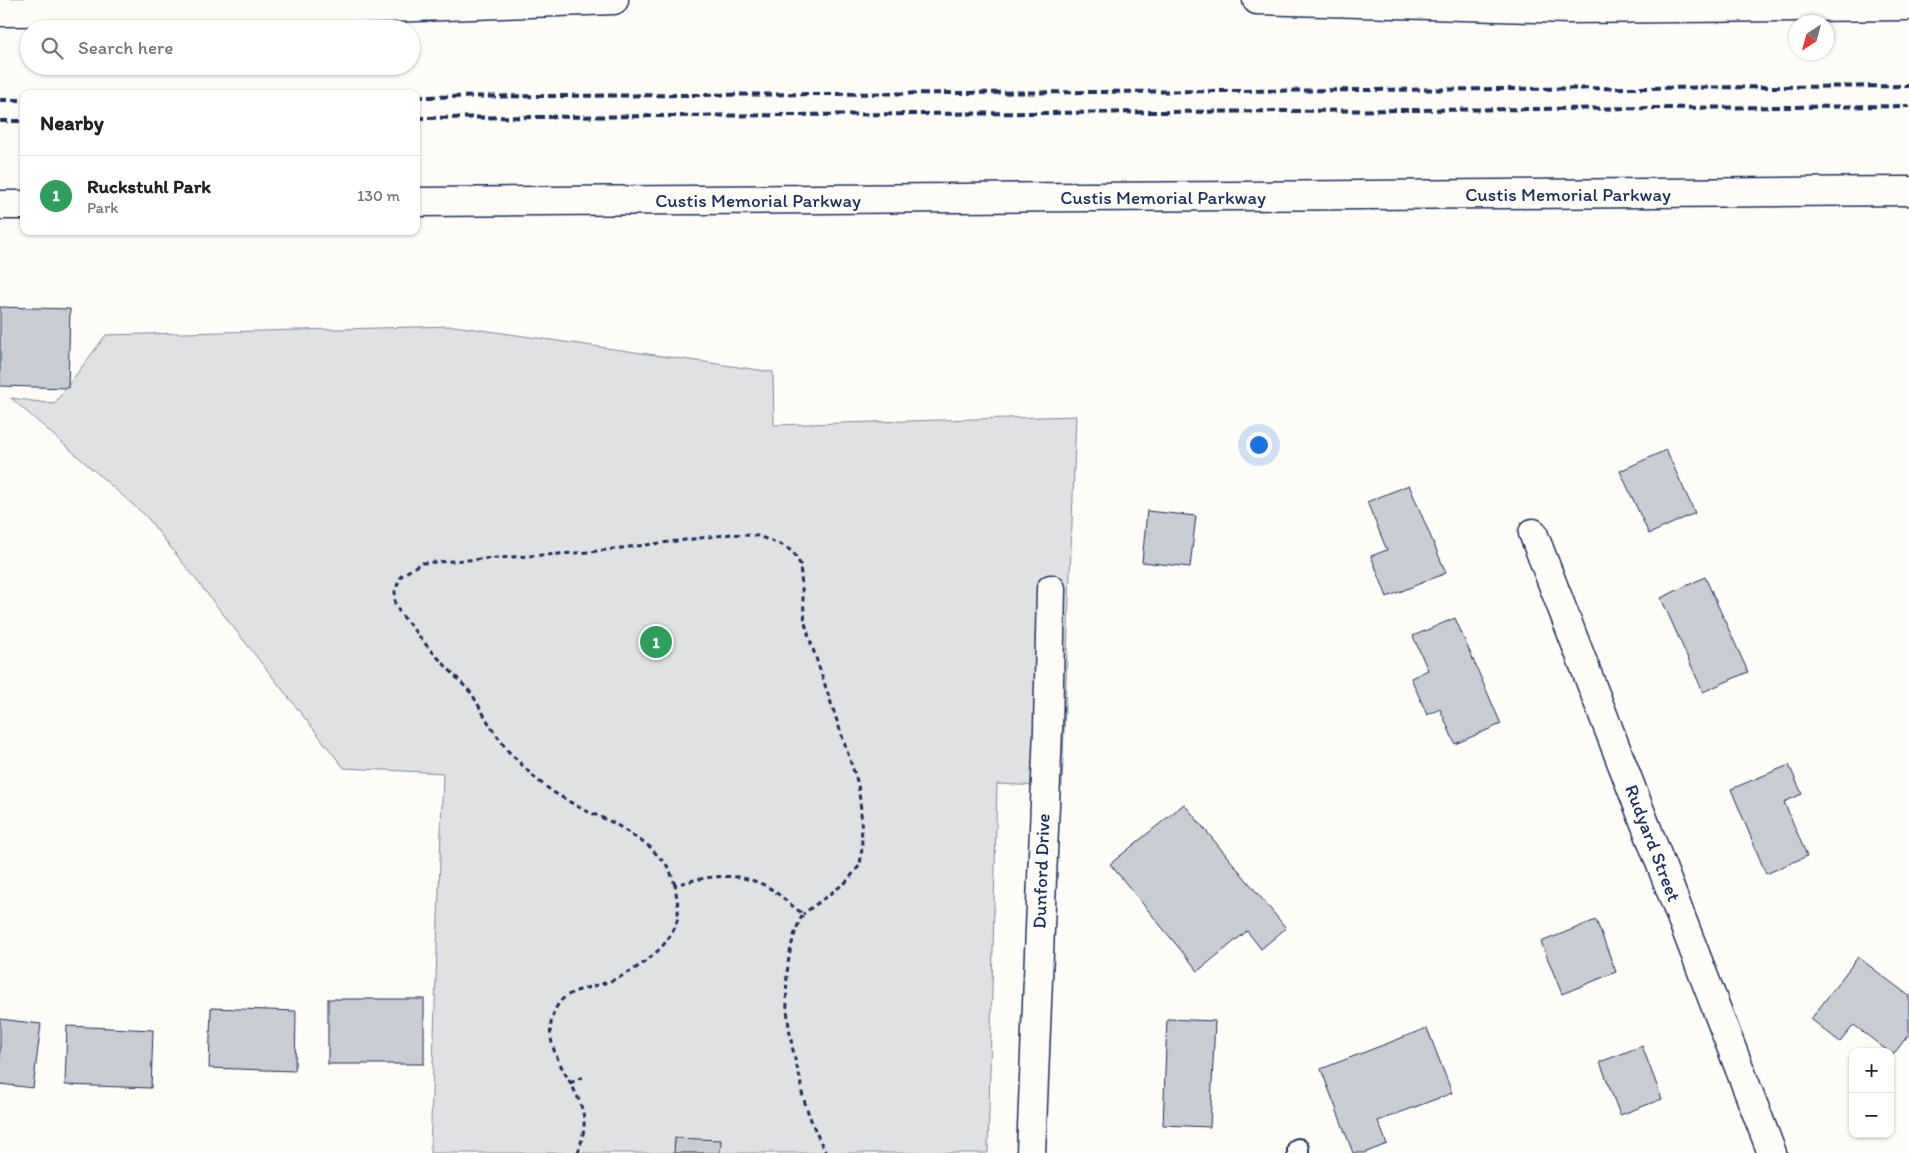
<!DOCTYPE html>
<meta charset="utf-8">
<style>
:root{--surface:#fff;--page:#f2f2f2;--text:#222;--muted:#767676;--line:#e0e0e0;--accent:#1f6fb2}
body{margin:0;font-family:Itim,sans-serif;background:var(--page);color:var(--text)}
.controls{position:absolute;right:15px;bottom:15px;display:grid;overflow:hidden;border-radius:10px;box-shadow:0 1px 4px #0004}
.controls button{width:45px;height:45px;display:grid;place-items:center;padding:0;border:0;border-bottom:1px solid var(--line);background:var(--surface);color:var(--text);font:25px sans-serif}
.compass{position:absolute;left:1789px;top:15px;width:45px;height:45px;border-radius:50%;background:var(--surface);box-shadow:0 1px 4px #0004;rotate:216deg}
.you{position:absolute;left:1258px;top:444px;width:18px;height:18px;margin:-12px;border:4px solid #fff;border-radius:50%;background:#1a73e8;box-shadow:0 0 0 8px #1a73e833}
.badge{display:grid;place-items:center;width:32px;height:32px;border-radius:50%;background:var(--accent);color:#fff;font-size:16px;font-weight:700}
.pin{position:absolute;translate:-50% -50%;border:2px solid #fff;box-shadow:0 1px 5px #0006}
.list{margin:0;padding:0;list-style:none}
h2{display:flex;justify-content:space-between;align-items:center;height:65px;margin:0;padding:0 20px;font-size:21px}
h2 small{font-size:16px;font-weight:400;color:var(--muted)}
.list li{display:grid;grid-template-columns:32px 1fr auto;gap:15px;align-items:center;box-sizing:border-box;height:80px;padding:0 20px;border-top:1px solid var(--line)}
.list b{display:block;font-size:19px;white-space:nowrap}
.list p{margin:0;font-size:16px;white-space:nowrap;color:var(--muted)}
.list em{font-size:16px;font-style:normal;color:var(--muted)}
.icon{flex:none;width:28px;height:28px;fill:none;stroke:currentColor;stroke-width:2;stroke-linecap:round;stroke-linejoin:round}
.map{position:relative;flex:none;width:1909px;height:1153px;overflow:hidden}
.search{position:absolute;background:var(--surface);box-shadow:0 1px 4px #0004;left:20px;top:20px;width:400px;height:55px;display:flex;align-items:center;gap:12px;box-sizing:border-box;padding:0 18px;border-radius:28px;color:var(--muted);font-size:19px}
.panel{position:absolute;background:var(--surface);box-shadow:0 1px 4px #0004;left:20px;top:90px;width:400px;height:145px;border-radius:10px}
.map>svg:first-child{display:block}
</style>
<div class="map">
<svg width="1909" height="1153" viewBox="0 0 1909 1153">
<rect width="100%" height="100%" fill="#fdfcf7"/>
<filter id="ink" filterUnits="userSpaceOnUse"><feTurbulence type="fractalNoise" baseFrequency=".02" numOctaves="2"/><feDisplacementMap in="SourceGraphic" scale="10" xChannelSelector="R" yChannelSelector="G"/><feConvolveMatrix kernelMatrix="1 2 1 2 8 2 1 2 1" color-interpolation-filters="sRGB"/></filter>
<g filter="url(#ink)">
<path fill="#e0e1e3" stroke="#7e88a0" d="M 454,326 L 773,372 L 774,425 L 1076,416 L 1062,787 L 997,784 L 988,1153 L 430,1153 L 443,773 L 344,768 L 146,516 L 11,398 L 54,404 L 106,335 Z"/>
<g fill="#c9ccd3" stroke="#1b2f5e">
<path d="M 0,307 L 70,309 L 68,388 L 0,386 Z"/>
<path d="M 1666,450 L 1695,513 L 1649,534 L 1620,471 Z"/>
<path d="M 1409,485 L 1446,573 L 1387,597 L 1371,556 L 1387,550 L 1367,502 Z"/>
<path d="M 1147,511 L 1196,516 L 1190,567 L 1142,562 Z"/>
<path d="M 1705,577 L 1748,672 L 1703,692 L 1661,598 Z"/>
<path d="M 1455,618 L 1501,724 L 1455,744 L 1440,709 L 1427,715 L 1411,678 L 1428,670 L 1413,636 Z"/>
<path d="M 1789,765 L 1802,794 L 1784,802 L 1807,856 L 1766,874 L 1731,789 Z"/>
<path d="M 1184,804 L 1286,928 L 1261,949 L 1247,931 L 1198,971 L 1110,864 Z"/>
<path d="M 1596,920 L 1616,972 L 1562,994 L 1541,942 Z"/>
<path d="M 1858,957 L 1909,996 L 1909,1034 L 1893,1055 L 1854,1025 L 1840,1042 L 1811,1019 Z"/>
<rect x="328" y="999" width="96" height="65"/>
<path d="M 211,1008 L 296,1011 L 295,1071 L 209,1068 Z"/>
<path d="M 0,1019 L 41,1024 L 33,1088 L 0,1084 Z"/>
<path d="M 1167,1019 L 1215,1021 L 1210,1127 L 1163,1125 Z"/>
<path d="M 67,1026 L 153,1030 L 151,1088 L 65,1085 Z"/>
<path d="M 1427,1028 L 1452,1093 L 1378,1121 L 1387,1144 L 1364,1153 L 1353,1153 L 1321,1069 Z"/>
<path d="M 1642,1046 L 1662,1099 L 1620,1115 L 1600,1062 Z"/>
<path d="M 675,1138 L 721,1140 L 720,1153 L 674,1153 Z"/>
</g>
<g fill="none" stroke-linecap="round" stroke-linejoin="round">
<g stroke="#1b2f5e" stroke-width="24">
<path id="lane" d="M 1298,1153 L 1298,1149"/>
</g>
<g stroke="#1b2f5e" stroke-width="31">
<g id="street">
<path d="M 1533,533 L 1772,1153"/>
<path d="M 1031,1153 L 1048,729 L 1051,589"/>
</g>
</g>
<g stroke="#1b2f5e" stroke-width="31">
<g id="highway">
<path d="M 1257,0 L 1569,9 L 1909,6"/>
<path d="M 0,12 L 330,10 L 614,0"/>
<path d="M 416,202 L 1909,191"/>
<path d="M 0,205 L 24,205"/>
</g>
</g>
<g stroke="#1b2f5e" stroke-width="3" stroke-dasharray="5 4" stroke-linecap="butt">
<path d="M 675,885 L 669,868 L 650,847 L 614,823 L 582,809 L 553,792 L 536,779 L 508,751 L 491,727 L 472,694 L 428,647 L 400,613 L 395,604 L 395,591 L 401,576 L 421,563 L 590,552 L 732,534 L 758,536 L 782,545 L 793,552 L 800,564 L 805,623 L 809,637 L 858,784 L 861,810 L 862,847 L 860,865 L 846,882 L 803,914"/>
<path d="M 570,1083 L 583,1077"/>
<path d="M 578,1153 C 581,1143 585,1130 584,1119 C 580,1081 535,1050 556,1008 C 564,991 585,989 601,984 C 629,977 674,947 678,916 C 679,906 676,895 675,885 C 704,877 732,871 762,884 C 777,891 789,904 803,914 C 778,962 785,1027 800,1078 C 801,1083 801,1088 802,1093 C 808,1114 816,1134 826,1153"/>
</g>
<use href="#lane" stroke="#fdfcf7" stroke-width="20"/>
<use href="#street" stroke="#fdfcf7" stroke-width="28"/>
<use href="#highway" stroke="#fdfcf7" stroke-width="28"/>
<g stroke="#1b2f5e" stroke-width="4" stroke-dasharray="8 4" stroke-linecap="butt">
<path d="M 416,97 L 1909,86"/>
<path d="M 0,100 L 24,100"/>
<path d="M 416,118 L 1909,106"/>
<path d="M 0,121 L 24,121"/>
</g>
</g>
</g>
<g text-anchor="middle" dominant-baseline="central" stroke-width="4.5" stroke-linejoin="round" paint-order="stroke">
<g font-size="19" fill="#1b2f5e" stroke="#fdfcf7">
<text x="1568" y="194">Custis Memorial Parkway</text>
<text x="1163" y="197">Custis Memorial Parkway</text>
<text x="758" y="200">Custis Memorial Parkway</text>
<text transform="translate(1653 843) rotate(69)">Rudyard Street</text>
<text transform="translate(1041 871) rotate(-88)">Dunford Drive</text>
</g>
</g>
</svg>
<div class="controls">
<button>+</button>
<button>−</button>
</div>
<svg class="compass" viewBox="-18 -18 36 36"><path d="M0-13l5 13h-10z" fill="#e53935"/><path d="M0 13l5-13h-10z" fill="#767676"/></svg>
<div class="you"></div>
<div class="pin badge" style="left:656px;top:642px;background:#2e9e5b">1</div>
<div class="search"><svg class="icon" aria-label="search" viewBox="0 0 24 24"><circle cx="10" cy="10" r="6"/><path d="M15 15l6 6"/></svg>Search here</div>
<section class="panel">
<h2>Nearby<small></small></h2>
<ul class="list">
<li><span class="badge" style="background:#2e9e5b">1</span><div><b>Ruckstuhl Park</b><p>Park</p></div><em>130 m</em></li>
</ul>
</section>
</div>
